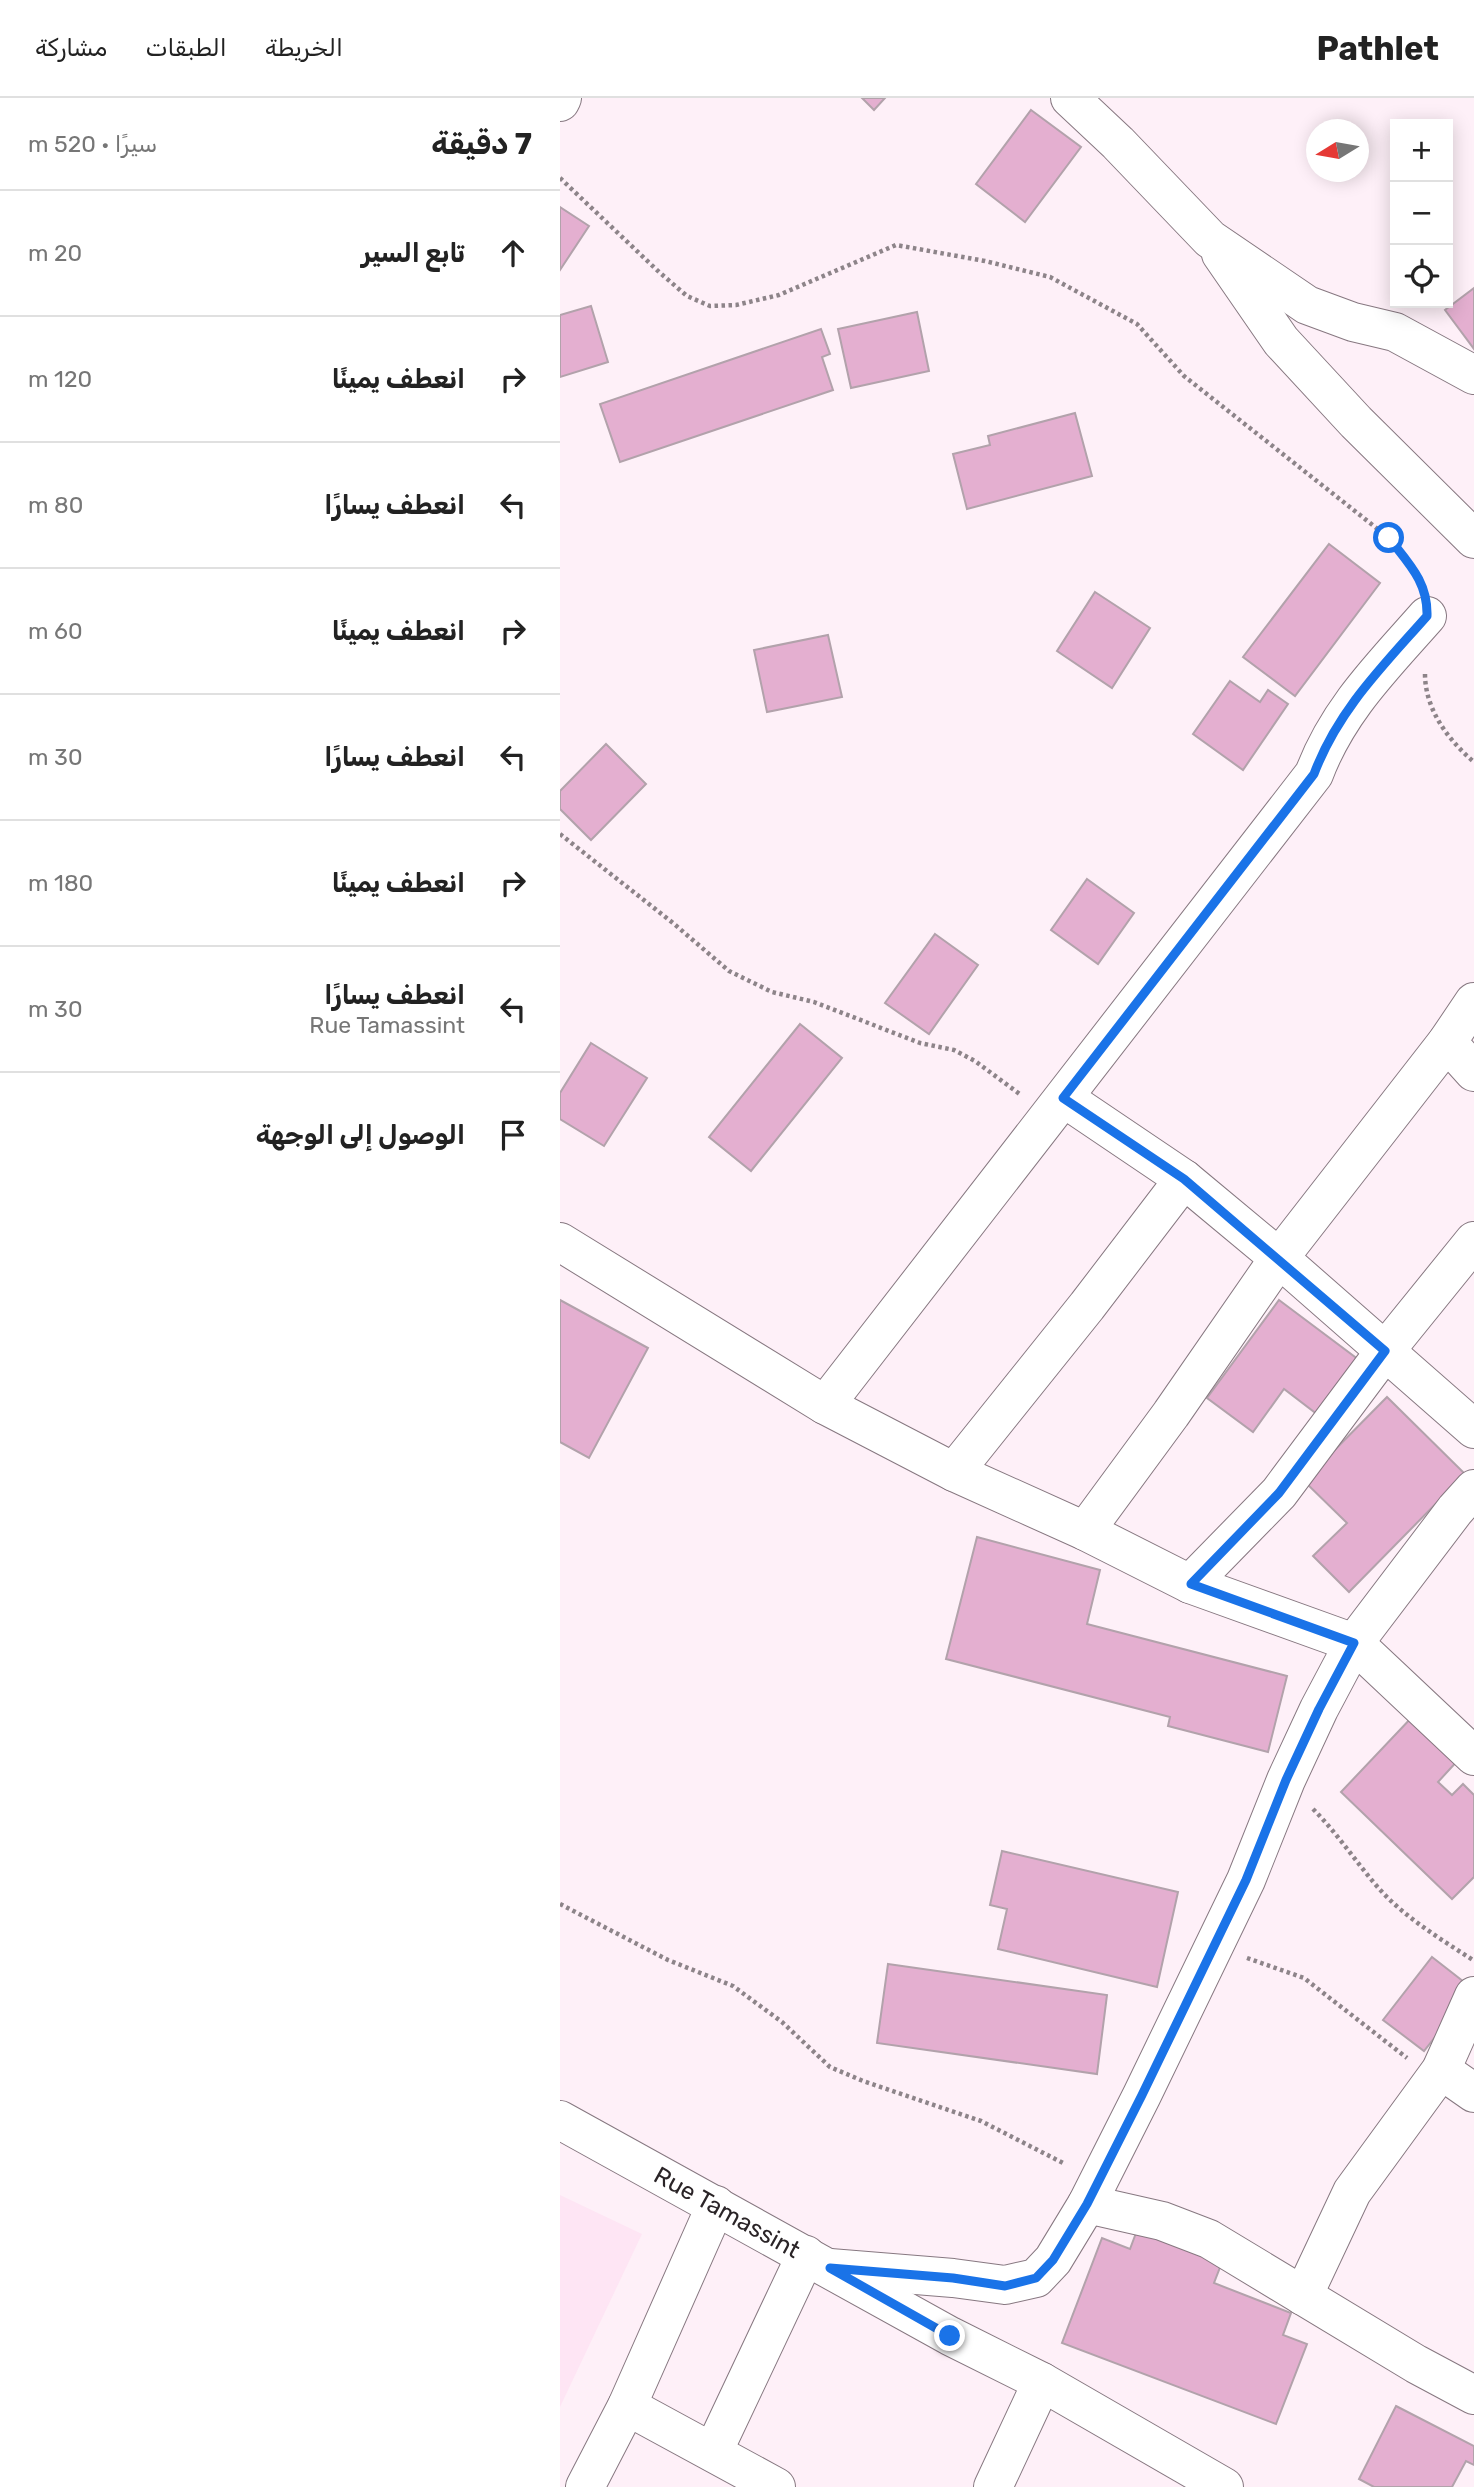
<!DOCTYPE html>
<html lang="ar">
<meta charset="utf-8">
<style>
:root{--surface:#fff;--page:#f2f2f2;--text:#222;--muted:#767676;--line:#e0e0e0}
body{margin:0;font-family:Rubik,"Noto Naskh Arabic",sans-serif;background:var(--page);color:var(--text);direction:rtl}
.controls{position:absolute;right:21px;top:21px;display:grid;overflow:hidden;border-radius:0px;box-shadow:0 4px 18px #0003}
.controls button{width:63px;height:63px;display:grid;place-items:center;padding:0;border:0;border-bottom:2px solid var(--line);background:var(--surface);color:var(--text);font:35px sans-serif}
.compass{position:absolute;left:746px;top:21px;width:63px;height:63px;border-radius:50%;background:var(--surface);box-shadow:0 4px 18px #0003;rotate:259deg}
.stop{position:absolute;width:21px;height:21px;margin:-16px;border:5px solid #1a73e8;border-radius:50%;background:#fff}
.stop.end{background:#1a73e8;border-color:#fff;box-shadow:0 2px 7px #0008}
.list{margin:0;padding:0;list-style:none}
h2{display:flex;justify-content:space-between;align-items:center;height:91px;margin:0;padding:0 28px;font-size:30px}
h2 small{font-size:23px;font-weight:400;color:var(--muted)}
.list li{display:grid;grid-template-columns:46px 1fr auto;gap:21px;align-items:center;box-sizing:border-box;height:126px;padding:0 28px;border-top:2px solid var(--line)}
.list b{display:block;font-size:26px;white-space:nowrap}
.list p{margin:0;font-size:23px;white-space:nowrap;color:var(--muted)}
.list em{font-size:23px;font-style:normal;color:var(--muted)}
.icon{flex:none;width:38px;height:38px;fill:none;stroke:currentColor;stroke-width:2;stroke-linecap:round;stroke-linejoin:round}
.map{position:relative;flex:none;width:914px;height:2389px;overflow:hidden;direction:ltr}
header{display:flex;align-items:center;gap:42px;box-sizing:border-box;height:98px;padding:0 35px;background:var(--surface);border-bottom:2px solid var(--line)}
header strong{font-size:33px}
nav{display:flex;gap:38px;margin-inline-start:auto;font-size:24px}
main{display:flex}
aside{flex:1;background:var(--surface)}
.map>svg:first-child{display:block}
</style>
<header>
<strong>Pathlet</strong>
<nav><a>الخريطة</a><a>الطبقات</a><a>مشاركة</a></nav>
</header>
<main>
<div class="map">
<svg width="914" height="2389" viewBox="0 0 914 2389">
<rect width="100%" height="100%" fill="#fef0f8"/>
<path fill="#fee5f4" d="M 0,2097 L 82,2136 L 0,2309 Z"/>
<g fill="#e4afd0" stroke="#b2a2ab" stroke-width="2">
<path d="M 302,0 L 325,0 L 314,12 Z"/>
<path d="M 471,12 L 521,49 L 465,124 L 416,86 Z"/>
<path d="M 0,109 L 29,128 L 0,172 Z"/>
<path d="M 914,190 L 914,251 L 885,212 Z"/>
<path d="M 31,208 L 48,264 L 0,279 L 0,217 Z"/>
<path d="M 357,214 L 369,273 L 291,290 L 278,231 Z"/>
<path d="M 261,231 L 270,256 L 262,259 L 273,292 L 60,364 L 40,306 Z"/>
<path d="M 515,315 L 532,378 L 407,411 L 393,356 L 430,347 L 428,338 Z"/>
<path d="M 769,446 L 820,485 L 735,598 L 683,559 Z"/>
<path d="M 535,494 L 590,530 L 552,590 L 497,553 Z"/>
<path d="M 268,537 L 282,599 L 207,614 L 194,552 Z"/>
<path d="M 670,583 L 700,604 L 708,592 L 728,606 L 683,672 L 633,636 Z"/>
<path d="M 46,646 L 86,686 L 31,742 L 0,711 L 0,693 Z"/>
<path d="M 527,781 L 574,815 L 538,866 L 491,832 Z"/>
<path d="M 375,836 L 418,867 L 369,936 L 325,905 Z"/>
<path d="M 240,926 L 282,960 L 191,1073 L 149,1039 Z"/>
<path d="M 31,945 L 87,980 L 44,1048 L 0,1021 L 0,995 Z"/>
<path d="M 0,1202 L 88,1250 L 29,1360 L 0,1344 Z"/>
<path d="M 719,1202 L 807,1268 L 766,1323 L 724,1291 L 693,1334 L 647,1300 Z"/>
<path d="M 827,1299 L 905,1376 L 789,1494 L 753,1458 L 787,1425 L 744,1383 Z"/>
<path d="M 417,1439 L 540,1472 L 527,1526 L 727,1578 L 708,1654 L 608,1628 L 610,1619 L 386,1561 Z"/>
<path d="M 854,1617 L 900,1660 L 878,1684 L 892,1697 L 903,1686 L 914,1697 L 914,1779 L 892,1801 L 781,1694 Z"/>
<path d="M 442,1753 L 618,1794 L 597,1889 L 438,1851 L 447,1811 L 430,1807 Z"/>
<path d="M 872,1859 L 913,1891 L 864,1953 L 823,1922 Z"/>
<path d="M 328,1866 L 547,1897 L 537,1976 L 317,1945 Z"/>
<path d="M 579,2127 L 664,2159 L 654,2185 L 731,2215 L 723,2237 L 747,2246 L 716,2326 L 502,2245 L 542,2140 L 570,2151 Z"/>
<path d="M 836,2308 L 914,2348 L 914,2367 L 906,2363 L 892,2389 L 814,2389 L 799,2381 Z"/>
</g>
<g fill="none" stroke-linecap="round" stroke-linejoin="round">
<g stroke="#877881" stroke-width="40">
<g id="minor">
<path d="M 510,0 L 558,45 L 650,141 L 747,207 L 793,224 L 835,234 L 914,277"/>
<path d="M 0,4 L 2,0"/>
<path d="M 661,156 L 721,243 L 796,324 L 914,441"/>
<path d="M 887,944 L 914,974"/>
<path d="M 504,1000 L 624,1081 L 719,1160 L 914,1331"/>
<path d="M 0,1144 L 265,1307 L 394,1374 L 525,1433 L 630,1486 L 794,1545 L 914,1658"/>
<path d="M 265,1307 L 754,676 C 778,612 823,568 867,518"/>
<path d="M 394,1374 L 527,1208 L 624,1081"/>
<path d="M 525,1433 L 611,1316 L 719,1160 L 887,944 L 914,904"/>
<path d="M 630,1486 L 719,1395 L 825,1253 L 914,1143"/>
<path d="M 881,1972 L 914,1995"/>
<path d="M 527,2106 L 602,2123 L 649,2141 L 856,2266 L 914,2297"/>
<path d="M 270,2170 L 393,2180 L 445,2187 L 476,2180 L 493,2162 L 527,2106 L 582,1997 L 686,1782 L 726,1682 L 759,1611 L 794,1545 L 895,1412 L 914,1391"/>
<path d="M 743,2198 L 792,2094 L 881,1972 L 914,1898"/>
<path d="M 67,2308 L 216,2389"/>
<path d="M 153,2354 L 246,2157"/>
<path d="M 25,2389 L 67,2308 L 156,2107"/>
<path d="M 433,2389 L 482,2284"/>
</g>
</g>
<g stroke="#877881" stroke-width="40">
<g id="major">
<path id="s1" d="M 0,2022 L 390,2238 L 482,2284 L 664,2389"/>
</g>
</g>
<g stroke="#8d8489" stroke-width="4.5" stroke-dasharray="3.5 3.5" stroke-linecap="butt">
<path d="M 0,80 L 99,174 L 127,198 L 150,208 L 176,207 L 219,197 L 336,147 L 425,163 L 490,179 L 577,226 L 624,278 L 829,440 L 861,484"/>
<path d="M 865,576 C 865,611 888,642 914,664"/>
<path d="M 0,736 L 113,825 L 169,873 L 212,894 L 254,904 L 360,945 L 394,952 L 415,963 L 461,997"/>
<path d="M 753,1711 C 776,1734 794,1761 815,1786 C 842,1818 879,1840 913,1862"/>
<path d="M 0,1806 L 108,1862 L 173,1888 L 222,1924 L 270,1969 L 303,1983 L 421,2023 L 505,2066"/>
<path d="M 687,1860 L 744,1880 L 847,1960"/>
</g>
<use href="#minor" stroke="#fff" stroke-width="38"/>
<use href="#major" stroke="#fff" stroke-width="38"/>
</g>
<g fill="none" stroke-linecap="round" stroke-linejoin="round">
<path stroke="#1a73e8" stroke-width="9" d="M 390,2238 L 270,2170 L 393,2180 L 445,2188 L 476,2180 L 493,2162 L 527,2106 L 582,1997 L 686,1782 L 726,1682 L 759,1611 L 794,1545 L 631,1486 L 719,1395 L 825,1253 L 624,1081 L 503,1000 L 754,676 C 778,612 823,568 867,518 C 868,484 849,466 829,440"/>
</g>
<g text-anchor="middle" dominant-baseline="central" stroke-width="5" stroke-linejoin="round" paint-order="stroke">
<g font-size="24" fill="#2a2427" stroke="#fff">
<text stroke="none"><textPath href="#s1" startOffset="191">Rue Tamassint</textPath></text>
</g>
</g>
</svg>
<div class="controls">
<button>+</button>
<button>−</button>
<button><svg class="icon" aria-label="locate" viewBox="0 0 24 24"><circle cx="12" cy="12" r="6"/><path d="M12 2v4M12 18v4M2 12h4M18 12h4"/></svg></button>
</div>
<svg class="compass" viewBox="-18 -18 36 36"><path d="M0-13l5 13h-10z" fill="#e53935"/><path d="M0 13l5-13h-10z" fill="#767676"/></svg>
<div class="stop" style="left:829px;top:440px"></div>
<div class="stop end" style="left:390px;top:2238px"></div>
</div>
<aside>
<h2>7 دقيقة<small>سيرًا · 520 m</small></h2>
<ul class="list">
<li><svg class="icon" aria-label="ahead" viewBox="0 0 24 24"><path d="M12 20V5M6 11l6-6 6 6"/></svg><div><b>تابع السير</b></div><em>20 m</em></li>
<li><svg class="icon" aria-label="right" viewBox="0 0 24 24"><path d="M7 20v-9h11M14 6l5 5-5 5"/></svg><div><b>انعطف يمينًا</b></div><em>120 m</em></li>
<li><svg class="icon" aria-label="left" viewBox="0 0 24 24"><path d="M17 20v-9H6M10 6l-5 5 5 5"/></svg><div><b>انعطف يسارًا</b></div><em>80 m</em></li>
<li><svg class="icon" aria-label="right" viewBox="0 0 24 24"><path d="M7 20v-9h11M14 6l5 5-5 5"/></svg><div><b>انعطف يمينًا</b></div><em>60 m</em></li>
<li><svg class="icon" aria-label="left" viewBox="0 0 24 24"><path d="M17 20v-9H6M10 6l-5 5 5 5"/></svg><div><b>انعطف يسارًا</b></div><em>30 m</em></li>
<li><svg class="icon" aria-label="right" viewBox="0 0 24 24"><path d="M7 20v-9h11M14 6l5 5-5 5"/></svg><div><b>انعطف يمينًا</b></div><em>180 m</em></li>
<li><svg class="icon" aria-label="left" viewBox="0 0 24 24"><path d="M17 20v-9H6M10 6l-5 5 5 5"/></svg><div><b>انعطف يسارًا</b><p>Rue Tamassint</p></div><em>30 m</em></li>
<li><svg class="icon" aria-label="arrive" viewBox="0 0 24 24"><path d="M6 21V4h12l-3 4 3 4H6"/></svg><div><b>الوصول إلى الوجهة</b></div></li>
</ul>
</aside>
</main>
